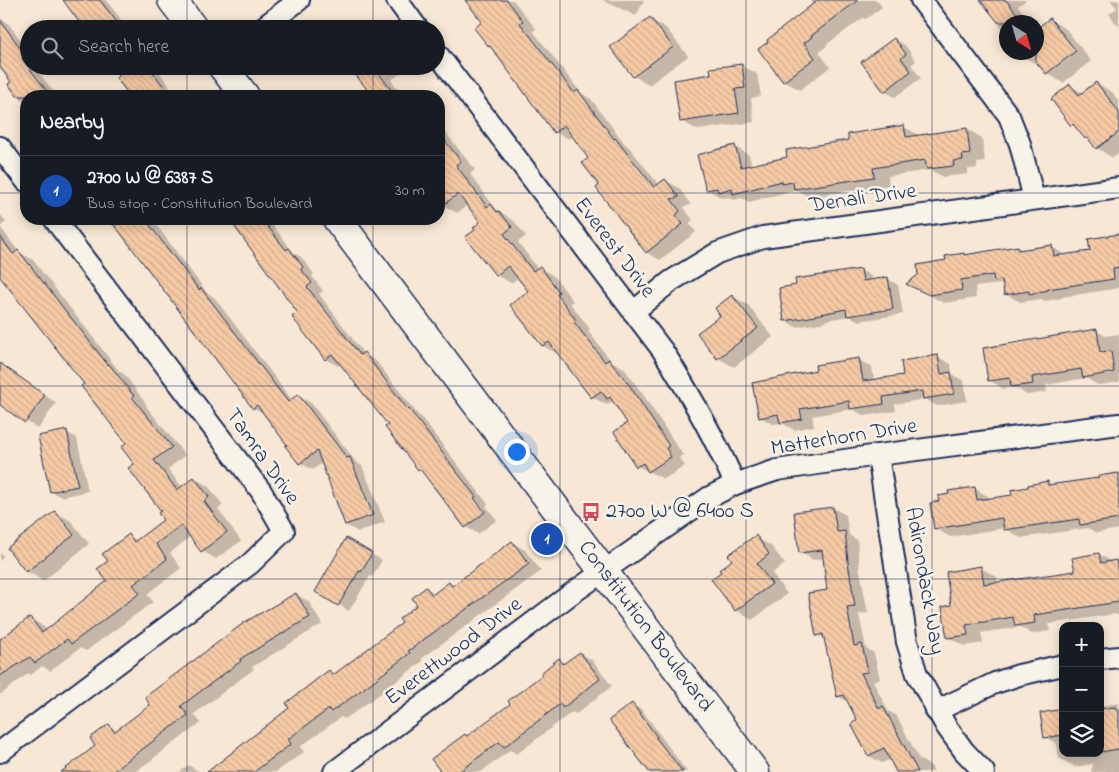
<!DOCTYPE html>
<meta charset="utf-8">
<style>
:root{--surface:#171b24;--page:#20242c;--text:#f1f3f6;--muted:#9ea1a6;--line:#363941;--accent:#d1495b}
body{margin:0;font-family:"Indie Flower",sans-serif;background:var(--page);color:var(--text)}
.controls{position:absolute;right:15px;bottom:15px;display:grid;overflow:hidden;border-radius:10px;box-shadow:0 2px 12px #0003}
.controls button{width:45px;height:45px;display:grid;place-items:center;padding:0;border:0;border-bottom:1px solid var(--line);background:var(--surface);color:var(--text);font:25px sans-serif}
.compass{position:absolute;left:999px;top:15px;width:45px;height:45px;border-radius:50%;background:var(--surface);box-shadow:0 2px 12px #0003;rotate:143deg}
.you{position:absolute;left:516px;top:451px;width:18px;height:18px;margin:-12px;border:4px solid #fff;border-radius:50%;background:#1a73e8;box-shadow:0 0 0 8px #1a73e833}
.badge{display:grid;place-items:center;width:32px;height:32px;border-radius:50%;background:var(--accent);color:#fff;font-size:16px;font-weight:700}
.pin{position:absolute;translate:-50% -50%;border:2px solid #fff;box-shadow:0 1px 5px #0006}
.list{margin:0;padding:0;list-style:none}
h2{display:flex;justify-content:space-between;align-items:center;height:65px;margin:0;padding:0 20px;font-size:21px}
h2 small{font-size:16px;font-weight:400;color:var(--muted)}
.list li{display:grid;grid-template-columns:32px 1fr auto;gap:15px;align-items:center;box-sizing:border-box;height:70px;padding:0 20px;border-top:1px solid var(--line)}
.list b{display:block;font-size:19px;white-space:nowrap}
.list p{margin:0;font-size:16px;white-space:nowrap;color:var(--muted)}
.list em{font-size:16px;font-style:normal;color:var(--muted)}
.icon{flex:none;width:28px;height:28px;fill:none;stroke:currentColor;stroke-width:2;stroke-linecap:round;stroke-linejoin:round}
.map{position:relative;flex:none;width:1119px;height:772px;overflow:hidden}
.search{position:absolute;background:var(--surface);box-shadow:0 2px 12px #0003;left:20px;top:20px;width:425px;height:55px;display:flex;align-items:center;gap:12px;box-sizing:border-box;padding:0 18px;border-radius:28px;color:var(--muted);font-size:19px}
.panel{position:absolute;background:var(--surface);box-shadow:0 2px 12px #0003;left:20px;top:90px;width:425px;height:135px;border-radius:20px}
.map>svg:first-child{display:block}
</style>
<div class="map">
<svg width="1119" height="772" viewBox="0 0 1119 772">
<defs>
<pattern id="building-back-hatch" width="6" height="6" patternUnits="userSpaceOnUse" patternTransform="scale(1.25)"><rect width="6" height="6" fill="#f6caa5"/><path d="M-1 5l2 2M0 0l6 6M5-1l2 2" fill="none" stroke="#d2ae90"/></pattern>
</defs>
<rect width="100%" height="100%" fill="#f7e7d4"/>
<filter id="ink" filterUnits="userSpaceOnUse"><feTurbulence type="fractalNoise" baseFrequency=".02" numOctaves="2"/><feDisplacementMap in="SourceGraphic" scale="10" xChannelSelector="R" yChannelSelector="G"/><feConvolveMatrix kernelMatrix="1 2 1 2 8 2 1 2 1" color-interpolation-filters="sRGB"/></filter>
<g filter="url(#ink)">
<g fill="#0003">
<path d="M 64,0 L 106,0 L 128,29 L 85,29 Z"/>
<path d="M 467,0 L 513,0 L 536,29 L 533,31 L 581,93 L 591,99 L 625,144 L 629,147 L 659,185 L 665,180 L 679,188 L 691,205 L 683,207 L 693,220 L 689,223 L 696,232 L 660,260 L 646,252 L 601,186 L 590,159 L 573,136 L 569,139 L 555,132 L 493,48 L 489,46 L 484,22 Z"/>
<path d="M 602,0 L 644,0 L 636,16 Z"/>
<path d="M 811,0 L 877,0 L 882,7 L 866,19 L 863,18 L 826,45 L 827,46 L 819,52 L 830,67 L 800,90 L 784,81 L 814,5 Z"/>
<path d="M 981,0 L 1026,0 L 1018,6 L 1031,22 L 1006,22 L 1006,34 Z"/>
<path d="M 1112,0 L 1119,0 L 1119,27 L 1109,14 L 1117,8 L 1111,1 Z"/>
<path d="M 0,18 L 7,22 L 29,51 L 29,66 L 34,66 L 57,96 L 26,96 L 26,106 L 10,85 L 13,83 L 0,65 Z"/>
<path d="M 650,19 L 666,28 L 688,56 L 649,85 L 634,76 Z"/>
<path d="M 1050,20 L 1066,29 L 1091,61 L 1063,83 L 1047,73 L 1041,67 L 1024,57 L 1021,52 L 1036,52 Z"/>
<path d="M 894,39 L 905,45 L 916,61 L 911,65 L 921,78 L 895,97 L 884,91 Z"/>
<path d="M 741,65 L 757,74 L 761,96 L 751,98 L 754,122 L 697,130 L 682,121 L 713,75 Z"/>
<path d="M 113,66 L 155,66 L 177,96 L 132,96 L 118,78 L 121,76 Z"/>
<path d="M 351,66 L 405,66 L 407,69 L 391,80 L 403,96 L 374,96 Z"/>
<path d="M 1096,83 L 1112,92 L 1119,102 L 1119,153 L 1113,158 L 1097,148 L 1078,128 L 1072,125 L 1070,86 L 1083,93 Z"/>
<path d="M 439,124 L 475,170 L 470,174 L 496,209 L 514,221 L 526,236 L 518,242 L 538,269 L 540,268 L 554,276 L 573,301 L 570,303 L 590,329 L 588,331 L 611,361 L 624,368 L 644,396 L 683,455 L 679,457 L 685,466 L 664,479 L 637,466 L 616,432 L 629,424 L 613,401 L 607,405 L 592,397 L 559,353 L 558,354 L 543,346 L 512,305 L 530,292 L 519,277 L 511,283 L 496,275 L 476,230 L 481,222 L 468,205 L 457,213 L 443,205 L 439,200 Z"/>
<path d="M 904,127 L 919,135 L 967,129 L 982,138 L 985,162 L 977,163 L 977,168 L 968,169 L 968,174 L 943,177 L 930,170 L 888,176 L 889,185 L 810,197 L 795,190 L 749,202 L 742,198 L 734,200 L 729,197 L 722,198 L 708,190 L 734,146 L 749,155 L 752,166 L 789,158 Z"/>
<path d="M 0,214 L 6,222 L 0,227 L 19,252 L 33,260 L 119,371 L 124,374 L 147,405 L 146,406 L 185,455 L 168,469 L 182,487 L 194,478 L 208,486 L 223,505 L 218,509 L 241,541 L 216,559 L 202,551 L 191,536 L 170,553 L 181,568 L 147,594 L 153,602 L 86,651 L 80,648 L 50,671 L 42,666 L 31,675 L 29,673 L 0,695 L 0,641 L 30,618 L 44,627 L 47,630 L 108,581 L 109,561 L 129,536 L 138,541 L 165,520 L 163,511 L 136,464 L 127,444 L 85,384 L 0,273 Z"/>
<path d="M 107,219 L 152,219 L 207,293 L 214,297 L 292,400 L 298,396 L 311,403 L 356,462 L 362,466 L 385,522 L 358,532 L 346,525 L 322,463 L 313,470 L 300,463 L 267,415 L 254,408 L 123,233 L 115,229 Z"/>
<path d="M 230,219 L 268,219 L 294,253 L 301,257 L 314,274 L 312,276 L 323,291 L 319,294 L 364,354 L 376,361 L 418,415 L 421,417 L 488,504 L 486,506 L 497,520 L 478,534 L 466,527 L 424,472 L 419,469 L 390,425 L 341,364 L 338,366 L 325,359 L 299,312 Z"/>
<path d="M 1119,236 L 1119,288 L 1062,297 L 1062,298 L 1045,301 L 1041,299 L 1020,302 L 1006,294 L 1004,286 L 1000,284 L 975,287 L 976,298 L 944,303 L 908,284 L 947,261 L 964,254 L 967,256 L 1017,247 L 1022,250 L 1051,246 L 1066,256 L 1091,252 Z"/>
<path d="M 860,270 L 871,276 L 872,281 L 888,279 L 898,285 L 903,314 L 859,321 L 849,316 L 826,320 L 826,322 L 796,327 L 785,321 Z"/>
<path d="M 733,296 L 748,305 L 773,337 L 734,367 L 718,358 L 722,316 Z"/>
<path d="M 1096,331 L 1106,336 L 1119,334 L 1119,382 L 1098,385 L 1086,378 L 1046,385 L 1047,392 L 1027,395 L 1014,387 L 1004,389 L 989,380 Z"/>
<path d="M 938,357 L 951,364 L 952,374 L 964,381 L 967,401 L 937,406 L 925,399 L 895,404 L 896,411 L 864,416 L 853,409 L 812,416 L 814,426 L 794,430 L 782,423 L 773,424 L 760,417 L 817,371 L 859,360 L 872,367 L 874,381 L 905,376 Z"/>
<path d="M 0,363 L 56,403 L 38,429 L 0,404 Z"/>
<path d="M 66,432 L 77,438 L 88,491 L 61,497 L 51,491 Z"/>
<path d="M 1119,474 L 1119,529 L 1096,533 L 1088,528 L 1020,538 L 1005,528 L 950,537 L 935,528 L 974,488 L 989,497 L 990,500 L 1013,496 L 1048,483 L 1053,486 L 1099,479 Z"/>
<path d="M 833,508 L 846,515 L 849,535 L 857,540 L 860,571 L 868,613 L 859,614 L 866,648 L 874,653 L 880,679 L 873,681 L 888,711 L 896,715 L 919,759 L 931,766 L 934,772 L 897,772 L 891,759 L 882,763 L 869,756 L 859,721 L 850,703 L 838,696 L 825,639 L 818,635 L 828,591 L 824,558 L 813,560 L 800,552 L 795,513 Z"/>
<path d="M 55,512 L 71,521 L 89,544 L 43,581 L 27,571 L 9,549 Z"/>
<path d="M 756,537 L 771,546 L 785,564 L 772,573 L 787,594 L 752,620 L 736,610 L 713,579 Z"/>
<path d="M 346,540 L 382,560 L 372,577 L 370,576 L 349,611 L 316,591 Z"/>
<path d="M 512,543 L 525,550 L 541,571 L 421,659 L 423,661 L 377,696 L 345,719 L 341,717 L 300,747 L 304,752 L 276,772 L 209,772 L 291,708 L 329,671 L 336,675 L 404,624 L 419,605 L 426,588 L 436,594 L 449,584 L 454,586 Z"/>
<path d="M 0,553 L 3,555 L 0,562 Z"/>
<path d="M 1099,554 L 1112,562 L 1115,561 L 1119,563 L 1119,616 L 1115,614 L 1049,624 L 1050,631 L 1032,634 L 1020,627 L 981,633 L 983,643 L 964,646 L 948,637 L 952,606 L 981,568 L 997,577 L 997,583 L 1076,572 Z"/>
<path d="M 296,594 L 309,602 L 322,624 L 252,667 L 254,669 L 194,714 L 201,723 L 135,772 L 63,772 L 97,746 L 109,726 L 118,731 Z"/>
<path d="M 580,653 L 592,660 L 612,686 L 576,714 L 572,712 L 517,754 L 510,750 L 481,772 L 442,772 L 468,737 L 512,704 L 559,660 L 566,664 Z"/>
<path d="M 1119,703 L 1119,772 L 1091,772 L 1093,764 L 1075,767 L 1059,758 L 1057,744 L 1045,737 L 1063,711 L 1063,753 L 1100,753 L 1100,706 Z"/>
<path d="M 632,704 L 642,710 L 687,772 L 650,772 Z"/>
<path d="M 188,765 L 200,772 L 180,772 Z"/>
</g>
<g fill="url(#building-back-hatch)" stroke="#1b2f5e">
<path d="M 63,0 L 100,0 L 122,29 L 84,29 Z"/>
<path d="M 465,0 L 507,0 L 523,21 L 520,23 L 574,93 L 578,90 L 614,139 L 615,138 L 654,187 L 665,179 L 679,197 L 671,199 L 680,211 L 676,215 L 683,224 L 646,253 L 596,188 L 599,185 L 582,163 L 588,158 L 564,125 L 554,133 L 490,46 L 489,47 L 474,28 L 482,22 Z"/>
<path d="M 818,0 L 858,0 L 811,36 L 812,37 L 804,43 L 815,58 L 783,82 L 758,49 L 768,42 L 767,40 Z"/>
<path d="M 980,0 L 1006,0 L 1023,22 L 998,22 Z"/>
<path d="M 650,17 L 673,47 L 633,77 L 610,47 Z"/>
<path d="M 1050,18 L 1076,51 L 1046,74 L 1036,62 L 1036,29 Z"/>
<path d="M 0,20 L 26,56 L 22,59 L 51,96 L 17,96 L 8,84 L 11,82 L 0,67 Z"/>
<path d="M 894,38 L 906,54 L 901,58 L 911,71 L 884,92 L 861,62 Z"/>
<path d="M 742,64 L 745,88 L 735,89 L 739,113 L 680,122 L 674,80 L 711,74 L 710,68 Z"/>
<path d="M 112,66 L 148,66 L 171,96 L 130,96 L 116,78 L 119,76 Z"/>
<path d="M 349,66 L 373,66 L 396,96 L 372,96 Z"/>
<path d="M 1096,82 L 1119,112 L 1119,132 L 1096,149 L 1087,137 L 1085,139 L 1073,124 L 1071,126 L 1051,99 L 1070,84 L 1079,95 Z"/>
<path d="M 904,125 L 906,137 L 967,128 L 970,154 L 962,155 L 963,160 L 953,161 L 954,166 L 927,169 L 925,160 L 873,168 L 874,177 L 794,189 L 793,182 L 782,184 L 782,181 L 733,194 L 732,188 L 718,192 L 717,188 L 706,190 L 697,155 L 735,145 L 741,167 L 787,157 L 786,150 L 848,140 L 848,134 Z"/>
<path d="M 439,133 L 461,161 L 456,165 L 487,207 L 491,204 L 497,212 L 499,211 L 512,227 L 504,234 L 533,271 L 540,266 L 559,292 L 557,294 L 576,320 L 574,322 L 605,362 L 609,359 L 630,386 L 669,446 L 666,448 L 671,457 L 648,472 L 643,463 L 636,467 L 614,432 L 627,423 L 610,397 L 607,399 L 601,391 L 591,398 L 549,342 L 542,346 L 510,305 L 528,291 L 508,266 L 496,276 L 465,237 L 475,230 L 473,228 L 480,222 L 458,194 L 439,208 Z"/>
<path d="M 110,219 L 145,219 L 199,290 L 201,288 L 288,402 L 298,394 L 347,458 L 350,457 L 373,515 L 345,525 L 317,451 L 299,464 L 285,446 L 287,445 L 257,405 L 253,409 Z"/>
<path d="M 229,219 L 262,219 L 286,250 L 289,248 L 303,267 L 301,269 L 312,283 L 307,287 L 360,355 L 364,352 L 408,410 L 409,409 L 476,497 L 474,498 L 485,512 L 465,528 L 420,469 L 418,470 L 385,427 L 388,425 L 332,354 L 325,360 L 292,317 L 297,312 Z"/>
<path d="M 1119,234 L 1119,267 L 1113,268 L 1114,279 L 1048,289 L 1048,290 L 1029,294 L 1029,291 L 1004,295 L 1002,280 L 994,281 L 993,275 L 961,280 L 962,290 L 929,295 L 906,284 L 918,275 L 917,265 L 946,260 L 945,256 L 964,253 L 964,255 L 1018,246 L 1018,250 L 1052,245 L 1054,256 L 1090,251 L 1088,239 Z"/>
<path d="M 0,236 L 13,254 L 18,250 L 108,365 L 109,364 L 134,396 L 132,397 L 172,447 L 154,460 L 177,490 L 194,477 L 209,497 L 204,501 L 227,532 L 201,552 L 181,525 L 156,544 L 167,559 L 133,585 L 140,593 L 71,644 L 67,639 L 35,663 L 30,657 L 0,676 L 0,639 L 30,617 L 42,633 L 107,581 L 97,569 L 108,561 L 102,554 L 129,534 L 134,542 L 163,520 L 158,513 L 161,511 L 128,468 L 134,464 L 121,447 L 126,443 L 81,386 L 84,384 L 0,277 Z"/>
<path d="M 861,269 L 863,281 L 888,277 L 893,309 L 847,316 L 846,309 L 816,315 L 816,316 L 784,321 L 779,288 L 796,285 L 795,279 Z"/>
<path d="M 732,295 L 758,328 L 717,359 L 697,333 L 720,316 L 715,308 Z"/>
<path d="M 1097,329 L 1100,352 L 1111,351 L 1114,372 L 1083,378 L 1081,369 L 1032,377 L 1033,384 L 1011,387 L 1010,378 L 988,381 L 983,348 Z"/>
<path d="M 938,355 L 941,374 L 951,372 L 954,394 L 923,399 L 922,391 L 883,397 L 884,404 L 850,409 L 849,401 L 800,409 L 802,419 L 780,423 L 778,414 L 759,418 L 752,383 L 816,370 L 815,365 L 859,358 L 863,381 L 903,375 L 901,361 Z"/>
<path d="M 0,363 L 45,395 L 25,423 L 0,405 Z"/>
<path d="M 67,430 L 78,486 L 50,492 L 38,436 Z"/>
<path d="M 1119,473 L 1119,519 L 1080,525 L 1079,519 L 1004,530 L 1002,518 L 934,529 L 930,503 L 939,501 L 938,496 L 949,494 L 948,491 L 975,487 L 977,500 L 1012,495 L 1011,490 L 1028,487 L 1028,485 L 1048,481 L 1048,485 L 1098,478 L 1098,476 Z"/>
<path d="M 833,507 L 837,532 L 845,531 L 848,562 L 855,606 L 847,607 L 854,646 L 862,644 L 868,672 L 861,673 L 879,709 L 883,706 L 918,772 L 896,772 L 884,748 L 868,756 L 851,724 L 857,720 L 844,695 L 837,697 L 823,634 L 816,636 L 808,593 L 827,590 L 822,550 L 799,553 L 794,512 Z"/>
<path d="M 55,511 L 74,535 L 26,572 L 7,548 Z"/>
<path d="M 756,535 L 769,554 L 757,564 L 772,584 L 735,611 L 711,579 L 721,572 L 719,570 L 732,560 L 728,555 Z"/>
<path d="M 346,538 L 372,553 L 361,572 L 359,571 L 338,606 L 315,592 Z"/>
<path d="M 512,541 L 529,564 L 408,651 L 410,653 L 363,689 L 331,712 L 329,709 L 288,739 L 291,744 L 254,772 L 207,772 L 289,708 L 286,703 L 329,670 L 333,675 L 402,623 L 399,619 L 417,605 L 412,598 L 426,587 L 432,595 L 449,582 L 452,586 Z"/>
<path d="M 1099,553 L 1101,563 L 1116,560 L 1119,579 L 1119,602 L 1034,615 L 1035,623 L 1015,626 L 1013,617 L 966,625 L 968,635 L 947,638 L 942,607 L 951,605 L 946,572 L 981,566 L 984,584 L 1075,571 L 1072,558 Z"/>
<path d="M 296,593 L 310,617 L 240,659 L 241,661 L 181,706 L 188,715 L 112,772 L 61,772 L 95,746 L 90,738 L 109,724 L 114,732 L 150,705 L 145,697 L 245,622 Z"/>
<path d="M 580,652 L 600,679 L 563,708 L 560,704 L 504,747 L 499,742 L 459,772 L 441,772 L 431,759 L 465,734 L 467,736 L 510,704 L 508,701 L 542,675 L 541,673 L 559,658 L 563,664 Z"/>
<path d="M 632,703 L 657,737 L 656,738 L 683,772 L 649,772 L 609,720 Z"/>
<path d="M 1115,707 L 1116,710 L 1119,710 L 1119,749 L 1100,752 L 1100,709 Z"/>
<path d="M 1063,709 L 1063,735 L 1044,738 L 1040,713 Z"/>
</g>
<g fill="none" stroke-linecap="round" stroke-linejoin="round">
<g stroke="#1b2f5e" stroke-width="24">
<g id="minor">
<path d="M 397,0 L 418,29"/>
<path d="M 921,0 L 1009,116 L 1020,144 L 1034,199"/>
<path d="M 261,29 L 299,0"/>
<path d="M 436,52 L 663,351 C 690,394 715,438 735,484"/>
<path d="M 0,147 L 26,181"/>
<path d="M 633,312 L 671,281 L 717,253 L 763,237 L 1119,188"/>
<path d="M 878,455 L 907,642 L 917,674 L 946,726 L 964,751 L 984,772"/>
<path d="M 1100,659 L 1119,657"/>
<path d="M 936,711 L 995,683 L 1019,675 L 1063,665"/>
<path d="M 0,752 L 250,564 L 284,531 L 261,491 L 54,219"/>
<path d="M 334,772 L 571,594 L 708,498 L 735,484 L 777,470 L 878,455 L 1119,424"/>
</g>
</g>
<g stroke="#1b2f5e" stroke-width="31">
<g id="secondary">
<path d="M 172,0 L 194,29"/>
<path d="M 222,66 L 245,96"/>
<path id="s1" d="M 337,219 L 755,772"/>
</g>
</g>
<use href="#minor" stroke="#f7f3e8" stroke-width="20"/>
<use href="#secondary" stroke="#f7f3e8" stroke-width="28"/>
</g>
</g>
<path fill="none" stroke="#1b2f5e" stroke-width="1" stroke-opacity="0.55" d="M 187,0 L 187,29M 373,0 L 373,29M 560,0 L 560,772M 746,0 L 746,772M 932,0 L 932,772M 187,66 L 187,96M 373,66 L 373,96M 0,193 L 26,193M 439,193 L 1119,193M 187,219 L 187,772M 373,219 L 373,772M 0,386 L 1119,386M 0,579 L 1119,579"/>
<defs>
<g id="bus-bare" transform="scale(1.5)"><path d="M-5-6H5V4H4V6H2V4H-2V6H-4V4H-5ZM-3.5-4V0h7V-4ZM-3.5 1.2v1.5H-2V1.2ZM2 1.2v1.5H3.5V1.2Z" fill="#d1495b" stroke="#f7f3e8" stroke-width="2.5" paint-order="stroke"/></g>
</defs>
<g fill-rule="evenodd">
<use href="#bus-bare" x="591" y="512"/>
</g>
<g text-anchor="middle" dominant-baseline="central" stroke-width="5" stroke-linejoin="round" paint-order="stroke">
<g font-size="22" fill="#1b2f5e" stroke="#f7f3e8">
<text transform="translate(863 199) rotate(-8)">Denali Drive</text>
<text transform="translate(614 248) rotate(53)">Everest Drive</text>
<text transform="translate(844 438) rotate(-9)">Matterhorn Drive</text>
<text transform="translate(262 457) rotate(55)">Tamra Drive</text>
<text transform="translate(924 581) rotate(80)">Adirondack Way</text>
<text stroke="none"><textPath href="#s1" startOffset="511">Constitution Boulevard</textPath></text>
<text transform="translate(454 652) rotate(-37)">Everettwood Drive</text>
</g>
<g font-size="22" fill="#1b2f5e" stroke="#f7f3e8" text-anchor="start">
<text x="606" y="512">2700 W @ 6400 S</text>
</g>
</g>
</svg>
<div class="controls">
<button>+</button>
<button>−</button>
<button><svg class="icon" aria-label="layers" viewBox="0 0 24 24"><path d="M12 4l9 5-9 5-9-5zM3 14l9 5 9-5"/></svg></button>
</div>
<svg class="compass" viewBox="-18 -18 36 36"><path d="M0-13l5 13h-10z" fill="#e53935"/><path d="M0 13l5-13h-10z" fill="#9ea1a6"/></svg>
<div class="you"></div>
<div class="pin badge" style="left:547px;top:539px;background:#1a4fb4">1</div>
<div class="search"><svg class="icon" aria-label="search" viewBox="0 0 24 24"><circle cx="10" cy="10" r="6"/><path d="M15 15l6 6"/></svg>Search here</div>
<section class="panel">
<h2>Nearby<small></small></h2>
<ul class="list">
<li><span class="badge" style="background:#1a4fb4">1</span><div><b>2700 W @ 6387 S</b><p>Bus stop · Constitution Boulevard</p></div><em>30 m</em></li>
</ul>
</section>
</div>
